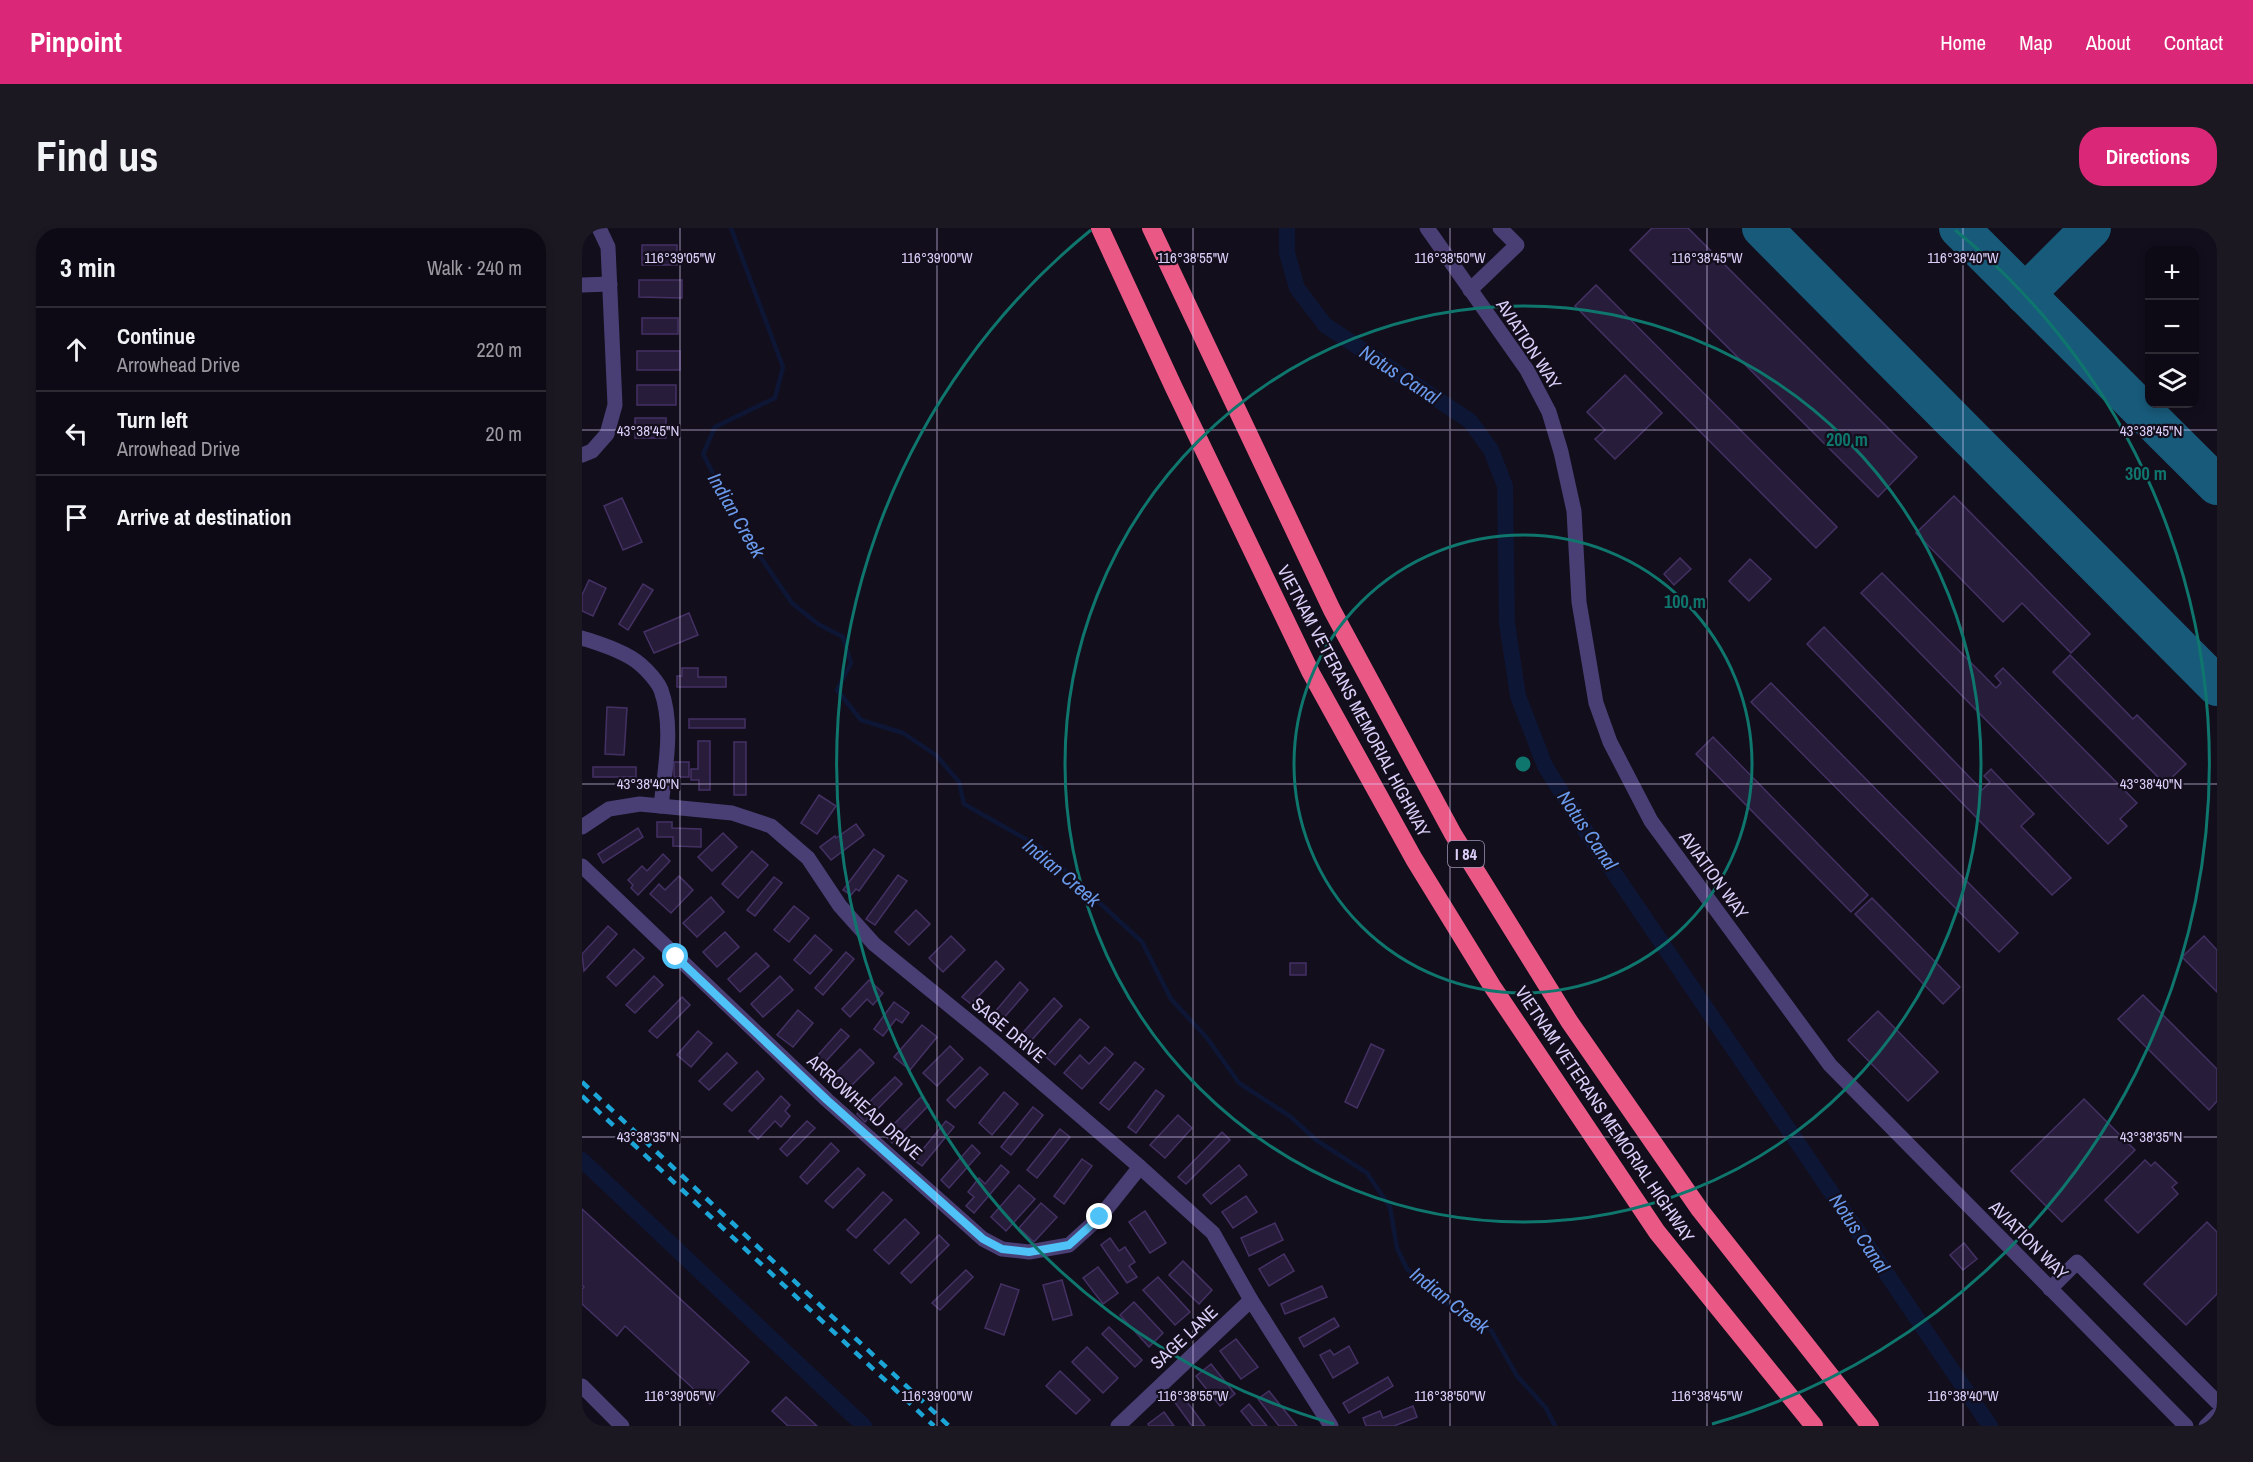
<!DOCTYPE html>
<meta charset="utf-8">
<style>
:root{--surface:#0e0a15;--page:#1c1822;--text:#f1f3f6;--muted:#9b9aa0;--line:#2e2b34;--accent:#db2777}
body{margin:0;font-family:"Archivo Narrow",sans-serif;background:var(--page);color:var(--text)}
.controls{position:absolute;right:18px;top:18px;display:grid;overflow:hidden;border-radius:12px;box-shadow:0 3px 9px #0003}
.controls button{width:54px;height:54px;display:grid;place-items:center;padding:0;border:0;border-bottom:2px solid var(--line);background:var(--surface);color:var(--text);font:30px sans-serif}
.stop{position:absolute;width:18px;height:18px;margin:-14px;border:4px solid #4fc3f7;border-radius:50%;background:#fff}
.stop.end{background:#4fc3f7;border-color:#fff;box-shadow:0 2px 6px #0008}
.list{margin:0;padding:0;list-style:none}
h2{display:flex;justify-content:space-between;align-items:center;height:78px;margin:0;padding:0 24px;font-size:26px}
h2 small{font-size:20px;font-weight:400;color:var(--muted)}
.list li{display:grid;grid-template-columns:39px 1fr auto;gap:18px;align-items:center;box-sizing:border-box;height:84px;padding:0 24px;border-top:2px solid var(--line)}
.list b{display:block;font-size:22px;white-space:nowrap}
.list p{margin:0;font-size:20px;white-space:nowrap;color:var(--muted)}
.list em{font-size:20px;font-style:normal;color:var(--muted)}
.icon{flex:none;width:33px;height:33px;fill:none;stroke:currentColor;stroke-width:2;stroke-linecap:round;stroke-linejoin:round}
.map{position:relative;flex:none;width:1635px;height:1198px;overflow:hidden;border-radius:24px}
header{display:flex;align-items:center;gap:36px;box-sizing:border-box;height:84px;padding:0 30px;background:var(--accent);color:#fff}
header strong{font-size:28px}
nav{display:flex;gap:33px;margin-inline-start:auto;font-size:21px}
.intro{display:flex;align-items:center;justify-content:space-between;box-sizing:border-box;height:144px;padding:0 36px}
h1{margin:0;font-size:42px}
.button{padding:15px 27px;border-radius:24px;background:var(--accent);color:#fff;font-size:21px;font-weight:700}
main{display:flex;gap:36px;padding:0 36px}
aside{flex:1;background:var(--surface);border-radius:24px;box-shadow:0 3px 9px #0003}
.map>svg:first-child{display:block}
</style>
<header>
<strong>Pinpoint</strong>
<nav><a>Home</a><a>Map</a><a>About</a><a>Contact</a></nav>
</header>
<div class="intro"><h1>Find us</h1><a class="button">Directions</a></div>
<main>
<aside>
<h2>3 min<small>Walk · 240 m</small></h2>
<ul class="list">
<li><svg class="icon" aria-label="ahead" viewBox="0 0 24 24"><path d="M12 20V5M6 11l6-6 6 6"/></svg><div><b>Continue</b><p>Arrowhead Drive</p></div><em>220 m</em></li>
<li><svg class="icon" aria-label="left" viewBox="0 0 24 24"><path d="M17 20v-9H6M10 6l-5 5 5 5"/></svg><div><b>Turn left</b><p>Arrowhead Drive</p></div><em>20 m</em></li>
<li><svg class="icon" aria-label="arrive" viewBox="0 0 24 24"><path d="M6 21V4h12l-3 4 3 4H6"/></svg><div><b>Arrive at destination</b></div></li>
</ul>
</aside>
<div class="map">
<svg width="1635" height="1198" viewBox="0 0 1635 1198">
<rect width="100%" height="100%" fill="#130e1c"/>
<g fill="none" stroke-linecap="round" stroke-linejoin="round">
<path stroke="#0e1635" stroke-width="4.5" d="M 149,0 L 201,139 L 193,170 L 133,199 L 121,226 L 160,302 L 210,375 L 236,396 L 261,409 L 269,435 L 255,462 L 279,492 L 321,505 L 354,527 L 377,554 L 382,576 L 456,618 L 560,714 L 589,771 L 625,810 L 657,855 L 709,889 L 734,912 L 785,945 L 808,979 L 815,1020 L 825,1041 L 863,1074 L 909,1102 L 935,1148 L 964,1180 L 973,1198"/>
<g stroke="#0e1635" stroke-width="16">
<path d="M 705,0 L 705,25 L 715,60 L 743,97 L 888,193 L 909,222 L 923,258 L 925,395 L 936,468 L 963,538 L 1003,602 L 1408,1198"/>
<path d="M 0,932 L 282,1198"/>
</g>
<g stroke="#185a7a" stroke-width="40">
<path d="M 1180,0 L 1635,458"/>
<path d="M 1377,0 L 1635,257"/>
<path d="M 1443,66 L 1509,0"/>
</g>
</g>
<g fill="#271c3a" stroke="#443164" stroke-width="1.5">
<path d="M 1070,0 L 1106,0 L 1335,229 L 1296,269 L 1048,22 Z"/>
<rect x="60" y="17" width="35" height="20"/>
<path d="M 57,52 L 100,52 L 100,70 L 57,69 Z"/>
<path d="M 1014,57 L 1255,299 L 1234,320 L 993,78 Z"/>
<rect x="60" y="90" width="36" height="16"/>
<rect x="55" y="123" width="43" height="19"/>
<path d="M 1043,147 L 1080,185 L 1033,231 L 1013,211 L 1023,202 L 1005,184 Z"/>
<rect x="55" y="157" width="39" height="20"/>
<rect x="53" y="190" width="31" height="20"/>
<path d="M 1372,268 L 1508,406 L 1489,425 L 1440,375 L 1421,394 L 1334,305 Z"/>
<path d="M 40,270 L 60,314 L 41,322 L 22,278 Z"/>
<path d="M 1098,330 L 1109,341 L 1092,357 L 1082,346 Z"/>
<path d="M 1168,331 L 1189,351 L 1167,373 L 1147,353 Z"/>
<path d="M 1300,345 L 1414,460 L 1419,455 L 1413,448 L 1421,440 L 1555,575 L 1538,591 L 1545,598 L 1526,616 L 1279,365 Z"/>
<path d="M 7,352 L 24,360 L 11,388 L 0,383 L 0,367 Z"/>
<path d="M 61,356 L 71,362 L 46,402 L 37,396 Z"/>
<path d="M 107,385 L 116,407 L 72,425 L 62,404 Z"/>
<path d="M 1242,399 L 1400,562 L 1408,554 L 1402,548 L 1409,541 L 1452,586 L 1439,598 L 1489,650 L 1470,667 L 1225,416 Z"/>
<path d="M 1488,427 L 1551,491 L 1555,487 L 1604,536 L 1583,556 L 1471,444 Z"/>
<path d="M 100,440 L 116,440 L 116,449 L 144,449 L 144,459 L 95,459 L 95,448 L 100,448 Z"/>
<path d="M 1189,455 L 1436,705 L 1417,724 L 1169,474 Z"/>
<path d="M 25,479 L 45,480 L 42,527 L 23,526 Z"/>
<rect x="107" y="491" width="56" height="9"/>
<path d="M 1131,509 L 1286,667 L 1269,684 L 1114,526 Z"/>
<path d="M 116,513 L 128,513 L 128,562 L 117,562 L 117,552 L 109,552 L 109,541 L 116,541 Z"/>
<rect x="152" y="514" width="12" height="53"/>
<rect x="92" y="534" width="15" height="15"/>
<rect x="11" y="539" width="43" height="10"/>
<path d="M 237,567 L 254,578 L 235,606 L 219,595 Z"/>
<path d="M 75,594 L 90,594 L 90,600 L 119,601 L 119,619 L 91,618 L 91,609 L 75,609 Z"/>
<path d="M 274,596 L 282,607 L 249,632 L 238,619 L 253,608 L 254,610 Z"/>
<path d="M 56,600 L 61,609 L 21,635 L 16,626 Z"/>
<path d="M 141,605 L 155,619 L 130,643 L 116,629 Z"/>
<path d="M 292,621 L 302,628 L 277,663 L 274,661 L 269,667 L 261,662 Z"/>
<path d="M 170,623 L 186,637 L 156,670 L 140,656 Z"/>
<path d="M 81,626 L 88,633 L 56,667 L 49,660 L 51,657 L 46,652 L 60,638 L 65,643 Z"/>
<path d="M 316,647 L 325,653 L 293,697 L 284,691 Z"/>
<path d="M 97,648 L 111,662 L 89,685 L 68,666 L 77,656 L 83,662 Z"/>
<path d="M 192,649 L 200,655 L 173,688 L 165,682 Z"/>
<path d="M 129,669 L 142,684 L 115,709 L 101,695 Z"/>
<path d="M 1290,670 L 1378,759 L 1361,776 L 1273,686 Z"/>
<path d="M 212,678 L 227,690 L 207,714 L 192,702 Z"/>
<path d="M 334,682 L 348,696 L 327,717 L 313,704 Z"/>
<path d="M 26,698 L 35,706 L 2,743 L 0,726 Z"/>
<path d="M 143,704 L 157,719 L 135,739 L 121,724 Z"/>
<path d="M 233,707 L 250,722 L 228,746 L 212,732 Z"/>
<path d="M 369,708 L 383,722 L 361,744 L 347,730 Z"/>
<path d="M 1622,708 L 1635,722 L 1635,764 L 1600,729 Z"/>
<path d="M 52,721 L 62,730 L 34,758 L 25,749 Z"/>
<path d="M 264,724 L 272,731 L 241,767 L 233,760 Z"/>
<path d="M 174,725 L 187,738 L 158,764 L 146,751 Z"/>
<path d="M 414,733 L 422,741 L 389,776 L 380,769 Z"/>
<rect x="708" y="735" width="16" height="12"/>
<path d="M 72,748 L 81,757 L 53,785 L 44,777 Z"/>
<path d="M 198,748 L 211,762 L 181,789 L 169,776 Z"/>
<path d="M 287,752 L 301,765 L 291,777 L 285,771 L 268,789 L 260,781 Z"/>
<path d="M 438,754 L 446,762 L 420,792 L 412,785 Z"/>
<path d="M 1561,767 L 1635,841 L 1635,873 L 1627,882 L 1536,791 Z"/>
<path d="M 100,769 L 108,777 L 75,810 L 67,803 Z"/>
<path d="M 472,770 L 480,778 L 447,815 L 438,808 Z"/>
<path d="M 312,774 L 327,785 L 320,795 L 314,791 L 301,808 L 292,801 Z"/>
<path d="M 216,782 L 231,795 L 211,819 L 195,807 Z"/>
<path d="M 1296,783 L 1356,844 L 1326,873 L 1266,812 Z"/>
<path d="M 498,791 L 507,799 L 473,837 L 464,829 Z"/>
<path d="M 340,797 L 355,809 L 328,842 L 312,829 Z"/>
<path d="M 259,801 L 267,808 L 235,843 L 228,836 Z"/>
<path d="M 116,803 L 130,815 L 109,839 L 95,827 Z"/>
<path d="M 789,816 L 802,822 L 775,880 L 763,874 Z"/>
<path d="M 368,818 L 381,831 L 355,858 L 341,845 Z"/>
<path d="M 523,819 L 531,826 L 500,861 L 482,845 L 498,827 L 507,836 Z"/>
<path d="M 278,821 L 292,835 L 263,864 L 249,850 Z"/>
<path d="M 145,825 L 155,835 L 127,862 L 117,853 Z"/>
<path d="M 553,834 L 562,841 L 527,882 L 518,875 Z"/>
<path d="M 398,839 L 406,846 L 373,880 L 365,872 Z"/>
<path d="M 175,843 L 182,851 L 150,883 L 142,876 Z"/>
<path d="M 313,849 L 320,856 L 283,894 L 275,886 Z"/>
<path d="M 574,862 L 582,868 L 554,905 L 546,899 Z"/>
<path d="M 422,864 L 436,876 L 410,907 L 397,895 Z"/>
<path d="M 199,868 L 208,877 L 203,883 L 208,888 L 199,899 L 193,893 L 176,911 L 167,903 Z"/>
<path d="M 339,869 L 347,877 L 310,915 L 302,906 Z"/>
<path d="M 1502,871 L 1553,922 L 1480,994 L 1429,943 Z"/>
<path d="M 451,879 L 461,887 L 429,927 L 419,919 Z"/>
<path d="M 596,887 L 610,900 L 583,930 L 568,917 Z"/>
<path d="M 225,893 L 233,900 L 205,928 L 198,921 Z"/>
<path d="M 364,893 L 372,899 L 340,938 L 332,932 Z"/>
<path d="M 478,901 L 488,909 L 455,950 L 445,942 Z"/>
<path d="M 640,904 L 648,912 L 604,956 L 596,949 Z"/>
<path d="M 249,915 L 257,923 L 225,956 L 218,949 Z"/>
<path d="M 390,917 L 398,925 L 367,960 L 359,952 Z"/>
<path d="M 500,931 L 510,938 L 482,976 L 472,968 Z"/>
<path d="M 1563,932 L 1569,938 L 1573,934 L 1595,955 L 1590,959 L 1596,966 L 1556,1005 L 1523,972 Z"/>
<path d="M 419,937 L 427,944 L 392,985 L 384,978 L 392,969 L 386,964 L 397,950 L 403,956 Z"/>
<path d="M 657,937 L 665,947 L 629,976 L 621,967 Z"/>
<path d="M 276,940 L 283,947 L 251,980 L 243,973 Z"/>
<path d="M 437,957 L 453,971 L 424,1003 L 409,989 Z"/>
<path d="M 301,964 L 310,972 L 274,1010 L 265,1002 Z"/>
<path d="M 664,968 L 675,984 L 651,1000 L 640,984 Z"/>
<path d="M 459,975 L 475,989 L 452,1014 L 437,1000 Z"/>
<path d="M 0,981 L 167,1134 L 128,1176 L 43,1098 L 35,1108 L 0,1076 L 0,1061 L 2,1059 L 0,1057 Z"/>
<path d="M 563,983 L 584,1015 L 568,1025 L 547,994 Z"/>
<path d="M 323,991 L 337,1005 L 307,1036 L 292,1022 Z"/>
<path d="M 1625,994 L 1635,1004 L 1635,1066 L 1604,1097 L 1562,1056 Z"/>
<path d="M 693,995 L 701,1012 L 667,1028 L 659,1010 Z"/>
<path d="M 357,1007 L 367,1017 L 329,1055 L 319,1045 Z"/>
<path d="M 528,1010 L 537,1023 L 543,1019 L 553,1034 L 547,1038 L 555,1049 L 545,1055 L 519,1017 Z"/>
<path d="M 1382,1015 L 1395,1031 L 1381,1042 L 1368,1027 Z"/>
<path d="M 702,1026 L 712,1043 L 687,1058 L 677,1041 Z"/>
<path d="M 601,1033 L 630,1062 L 617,1076 L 587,1047 Z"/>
<path d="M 516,1039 L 536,1065 L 521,1076 L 501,1050 Z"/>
<path d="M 384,1042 L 391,1049 L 358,1082 L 350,1075 Z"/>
<path d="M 576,1049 L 608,1084 L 593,1097 L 561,1062 Z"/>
<path d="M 480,1052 L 490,1087 L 471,1092 L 461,1057 Z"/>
<path d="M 419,1056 L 437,1062 L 422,1107 L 403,1100 Z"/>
<path d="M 740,1058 L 745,1069 L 703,1086 L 699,1076 Z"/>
<path d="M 552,1074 L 581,1105 L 567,1119 L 538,1087 Z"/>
<path d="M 752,1090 L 757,1098 L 722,1119 L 717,1110 Z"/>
<path d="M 527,1099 L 560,1132 L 553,1139 L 520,1106 Z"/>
<path d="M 654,1111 L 676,1139 L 659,1151 L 638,1123 Z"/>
<path d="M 767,1118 L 776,1135 L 751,1150 L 738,1127 L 748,1122 L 752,1127 Z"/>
<path d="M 505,1119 L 536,1150 L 521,1165 L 490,1134 Z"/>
<path d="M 629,1136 L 653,1166 L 638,1178 L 614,1148 Z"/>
<path d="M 478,1143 L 508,1172 L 494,1186 L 464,1158 Z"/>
<path d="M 806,1149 L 811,1158 L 767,1185 L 761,1175 Z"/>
<path d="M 597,1163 L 623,1198 L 610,1198 L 589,1169 Z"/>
<path d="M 687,1163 L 715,1198 L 697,1198 L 676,1171 Z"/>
<path d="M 204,1169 L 235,1198 L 206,1198 L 190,1183 Z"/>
<path d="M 667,1176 L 685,1198 L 671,1198 L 659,1183 Z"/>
<path d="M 831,1178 L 835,1189 L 812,1198 L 784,1198 L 781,1190 L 798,1183 L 801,1190 Z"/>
<path d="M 582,1184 L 592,1198 L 567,1198 L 566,1196 Z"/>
</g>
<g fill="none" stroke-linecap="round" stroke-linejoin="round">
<g stroke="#4a3f75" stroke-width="15">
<path d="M 845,0 L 945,142 L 967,184 L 979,224 L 992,283 L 997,374 L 1014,475 L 1028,514 L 1069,593 L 1248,837 L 1604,1198"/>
<path d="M 0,57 L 28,56"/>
<path d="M 888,62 L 935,17 L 918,0"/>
<path d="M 0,227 L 10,223 L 25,206 L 33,177 L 26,19 L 17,0"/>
<path d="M 0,410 C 18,416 45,424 59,437 C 65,442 76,454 79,462 C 92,498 83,541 79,578"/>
<path d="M 0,599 L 27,581 L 58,576 L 150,585 L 189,598 L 226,630 L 258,678 L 292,716 L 411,813 L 558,939 L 631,1005 L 669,1072 L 749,1198"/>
<path d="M 0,638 L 245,872 L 401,1011 L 420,1021 L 447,1024 L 487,1017 L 518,989 L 558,939"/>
<path d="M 1468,1061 L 1495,1034 L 1635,1174"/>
<path d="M 0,1158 L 40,1198"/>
<path d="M 536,1198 L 669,1072"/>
<path d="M 1624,1198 L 1635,1187"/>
</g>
<g stroke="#ea5986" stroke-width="18">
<path d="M 518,0 L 592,160 L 729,445 L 832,631 L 910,758 L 1075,1004 L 1232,1198"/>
<path d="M 569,0 L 750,382 L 871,606 L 987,793 L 1118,982 L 1288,1198"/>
</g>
<g stroke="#1ca6d8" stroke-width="4.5" stroke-dasharray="9 8" stroke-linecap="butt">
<path d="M 0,854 L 367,1198"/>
<path d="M 0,868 L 352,1198"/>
</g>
</g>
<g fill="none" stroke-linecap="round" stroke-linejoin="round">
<path stroke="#4fc3f7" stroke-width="8" d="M 94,729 L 245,872 L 401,1011 L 420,1021 L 447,1024 L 487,1017 L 518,989"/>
</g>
<path fill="none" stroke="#dbcff9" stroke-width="1.5" stroke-opacity="0.45" d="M 98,0 L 98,1198M 355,0 L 355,1198M 611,0 L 611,1198M 868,0 L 868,1198M 1125,0 L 1125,1198M 1381,0 L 1381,1198M 0,202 L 1635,202M 0,556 L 1635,556M 0,909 L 1635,909"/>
<g fill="none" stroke="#0f766e" stroke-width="3">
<circle cx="941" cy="536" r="229"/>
<circle cx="941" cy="536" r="458"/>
<path d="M752 1196A687 687 0 0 1 509 2M1373 2A687 687 0 0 1 1130 1196"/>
</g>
<g text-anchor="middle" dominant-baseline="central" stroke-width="4.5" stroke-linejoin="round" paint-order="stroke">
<rect fill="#130e1c" stroke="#9f95b7" stroke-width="1.5" x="866" y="613" width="36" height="26" rx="4.5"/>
<g font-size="16" font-weight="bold" fill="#dbcff9">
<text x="884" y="626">I 84</text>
</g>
<g font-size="18" fill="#dbcff9" stroke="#130e1c">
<text transform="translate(947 116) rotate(57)">AVIATION WAY</text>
<text transform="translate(772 473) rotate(62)">VIETNAM VETERANS MEMORIAL HIGHWAY</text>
<text transform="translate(1132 647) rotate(54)">AVIATION WAY</text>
<text transform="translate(427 802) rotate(40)">SAGE DRIVE</text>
<text transform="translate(283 879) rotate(42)">ARROWHEAD DRIVE</text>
<text transform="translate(1023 886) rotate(56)">VIETNAM VETERANS MEMORIAL HIGHWAY</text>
<text transform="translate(1447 1012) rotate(45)">AVIATION WAY</text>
<text transform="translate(602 1109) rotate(-43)">SAGE LANE</text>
</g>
<g font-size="20" font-style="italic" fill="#6a9aec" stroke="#130e1c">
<text transform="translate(818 146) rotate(33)">Notus Canal</text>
<text transform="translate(155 287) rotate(60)">Indian Creek</text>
<text transform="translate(1006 602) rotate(56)">Notus Canal</text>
<text transform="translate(480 644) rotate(40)">Indian Creek</text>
<text transform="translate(1278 1005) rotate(56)">Notus Canal</text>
<text transform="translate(868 1072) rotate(38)">Indian Creek</text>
</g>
</g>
<g font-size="15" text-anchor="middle" fill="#dbcff9" stroke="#130e1c" stroke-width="4.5" stroke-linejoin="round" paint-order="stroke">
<text x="98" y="35">116°39'05"W</text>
<text x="355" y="35">116°39'00"W</text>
<text x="611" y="35">116°38'55"W</text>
<text x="868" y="35">116°38'50"W</text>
<text x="1125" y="35">116°38'45"W</text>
<text x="1381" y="35">116°38'40"W</text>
<text x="66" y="208">43°38'45"N</text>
<text x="1569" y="208">43°38'45"N</text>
<text x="66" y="561">43°38'40"N</text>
<text x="1569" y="561">43°38'40"N</text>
<text x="66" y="914">43°38'35"N</text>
<text x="1569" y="914">43°38'35"N</text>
<text x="98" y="1173">116°39'05"W</text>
<text x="355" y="1173">116°39'00"W</text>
<text x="611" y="1173">116°38'55"W</text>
<text x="868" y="1173">116°38'50"W</text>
<text x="1125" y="1173">116°38'45"W</text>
<text x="1381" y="1173">116°38'40"W</text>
</g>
<circle cx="941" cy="536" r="9" fill="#0f766e" stroke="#130e1c" stroke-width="3"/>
<g font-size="18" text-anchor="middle" font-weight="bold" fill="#0f766e" stroke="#130e1c" stroke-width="4.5" stroke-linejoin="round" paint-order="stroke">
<text x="1265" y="218">200 m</text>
<text x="1564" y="252">300 m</text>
<text x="1103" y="380">100 m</text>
</g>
</svg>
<div class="controls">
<button>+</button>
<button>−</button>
<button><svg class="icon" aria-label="layers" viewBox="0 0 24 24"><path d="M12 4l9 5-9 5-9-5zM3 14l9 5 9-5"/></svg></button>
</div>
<div class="stop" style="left:94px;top:729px"></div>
<div class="stop end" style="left:518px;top:989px"></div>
</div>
</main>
